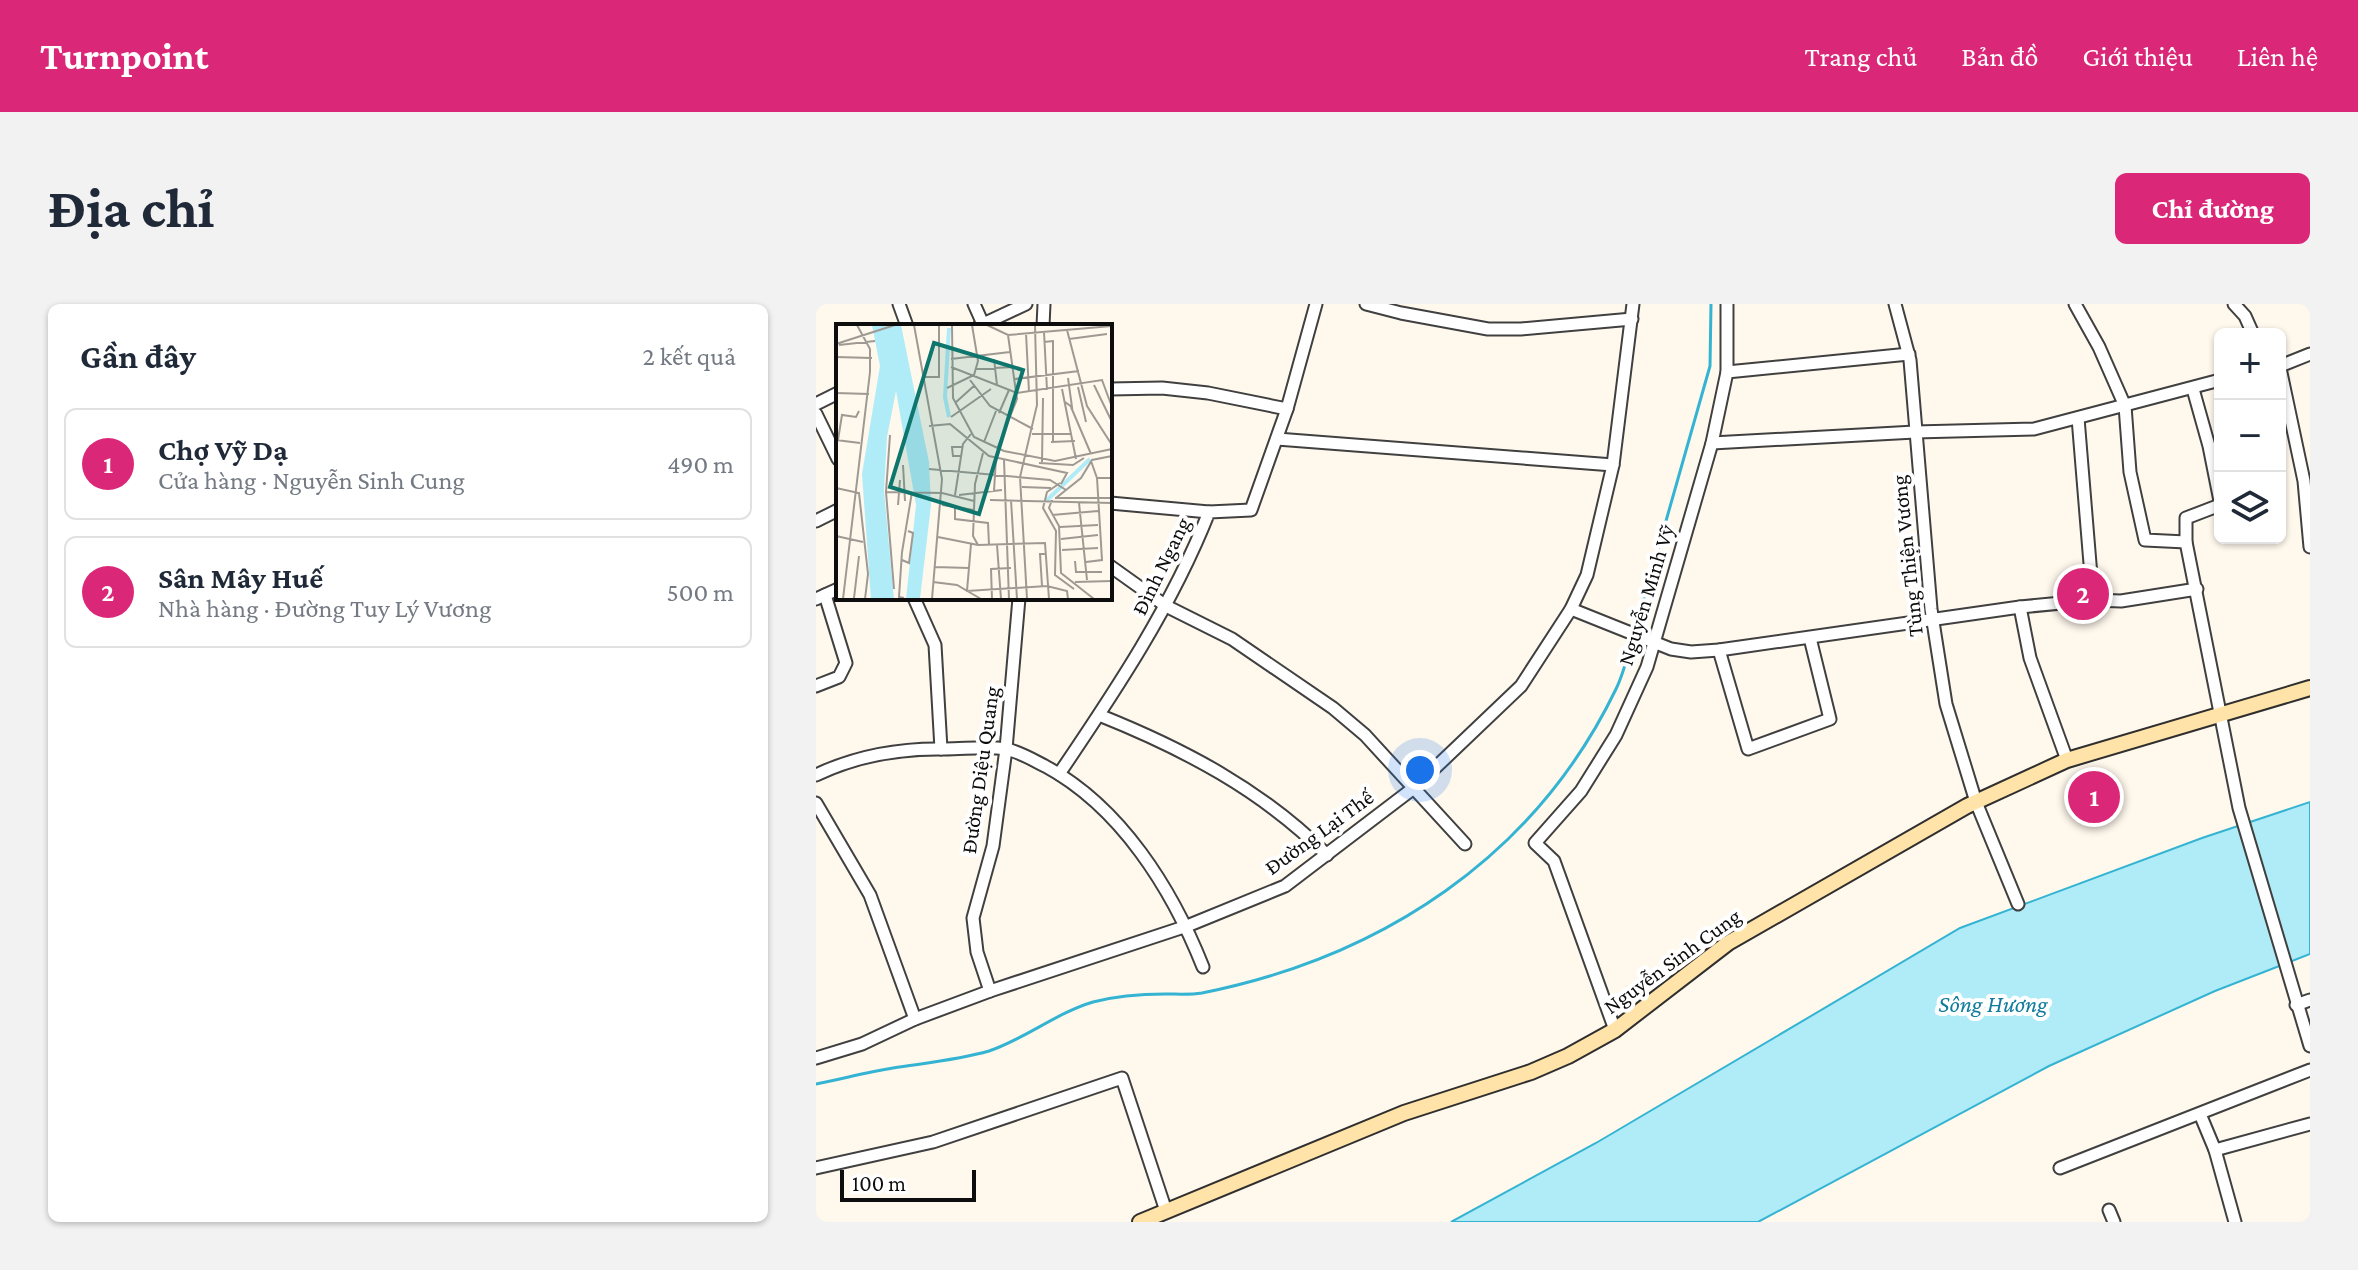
<!DOCTYPE html>
<html lang="vi">
<meta charset="utf-8">
<style>
:root{--surface:#fff;--page:#f2f2f3;--text:#1f2937;--muted:#747a83;--line:#e0e1e3;--accent:#db2777}
body{margin:0;font-family:"Crimson Pro",serif;background:var(--page);color:var(--text)}
.controls{position:absolute;right:24px;top:24px;display:grid;overflow:hidden;border-radius:12px;box-shadow:0 2px 6px #0004}
.controls button{width:72px;height:72px;display:grid;place-items:center;padding:0;border:0;border-bottom:2px solid var(--line);background:var(--surface);color:var(--text);font:40px sans-serif}
.scale{position:absolute;left:24px;bottom:20px;width:136px;box-sizing:border-box;padding-left:8px;border:4px solid #0d0d0d;border-top:0;font-size:22px;line-height:28px;white-space:nowrap;color:#0d0d0d;-webkit-text-stroke:6px #fff;paint-order:stroke}
.you{position:absolute;left:604px;top:466px;width:28px;height:28px;margin:-20px;border:6px solid #fff;border-radius:50%;background:#1a73e8;box-shadow:0 0 0 12px #1a73e833}
.badge{display:grid;place-items:center;width:52px;height:52px;border-radius:50%;background:var(--accent);color:#fff;font-size:26px;font-weight:700}
.pin{position:absolute;translate:-50% -50%;border:4px solid #fff;box-shadow:0 2px 8px #0006}
.list{margin:0;padding:0;list-style:none}
h2{display:flex;justify-content:space-between;align-items:center;height:104px;margin:0;padding:0 32px;font-size:34px}
h2 small{font-size:26px;font-weight:400;color:var(--muted)}
.list li{display:grid;grid-template-columns:52px 1fr auto;gap:24px;align-items:center;box-sizing:border-box;height:112px;margin:0 16px 16px;padding:0 16px;border:2px solid var(--line);border-radius:12px}
.list b{display:block;font-size:30px;white-space:nowrap}
.list p{margin:0;font-size:26px;white-space:nowrap;color:var(--muted)}
.list em{font-size:26px;font-style:normal;color:var(--muted)}
.icon{flex:none;width:44px;height:44px;fill:none;stroke:currentColor;stroke-width:2;stroke-linecap:round;stroke-linejoin:round}
.map{position:relative;flex:none;width:1494px;height:918px;overflow:hidden;border-radius:12px}
header{display:flex;align-items:center;gap:48px;box-sizing:border-box;height:112px;padding:0 40px;background:var(--accent);color:#fff}
header strong{font-size:38px}
nav{display:flex;gap:44px;margin-inline-start:auto;font-size:28px}
.intro{display:flex;align-items:center;justify-content:space-between;box-sizing:border-box;height:192px;padding:0 48px}
h1{margin:0;font-size:56px}
.button{padding:20px 36px;border-radius:12px;background:var(--accent);color:#fff;font-size:28px;font-weight:700}
main{display:flex;gap:48px;padding:0 48px}
aside{flex:1;background:var(--surface);border-radius:12px;box-shadow:0 2px 6px #0004}
.map>svg:first-child{display:block}
</style>
<header>
<strong>Turnpoint</strong>
<nav><a>Trang chủ</a><a>Bản đồ</a><a>Giới thiệu</a><a>Liên hệ</a></nav>
</header>
<div class="intro"><h1>Địa chỉ</h1><a class="button">Chỉ đường</a></div>
<main>
<aside>
<h2>Gần đây<small>2 kết quả</small></h2>
<ul class="list">
<li><span class="badge">1</span><div><b>Chợ Vỹ Dạ</b><p>Cửa hàng · Nguyễn Sinh Cung</p></div><em>490 m</em></li>
<li><span class="badge">2</span><div><b>Sân Mây Huế</b><p>Nhà hàng · Đường Tuy Lý Vương</p></div><em>500 m</em></li>
</ul>
</aside>
<div class="map">
<svg width="1494" height="918" viewBox="0 0 1494 918">
<rect width="100%" height="100%" fill="#fff8ed"/>
<path fill="#b0ecf8" stroke="#34b4d2" stroke-width="2" d="M 1494,498 L 1494,650 L 1399,687 L 1233,762 L 942,918 L 635,918 L 780,839 L 1144,624 L 1386,534 Z"/>
<g fill="none" stroke-linecap="round" stroke-linejoin="round">
<g stroke="#34b4d2" stroke-width="3">
<path d="M 819,326 L 894,62 L 895,0"/>
<path d="M 0,780 C 26,775 51,768 77,764 C 109,759 142,756 173,747 C 209,735 240,709 277,698 C 300,692 325,690 349,690 C 361,690 374,691 386,689 C 566,653 719,553 800,385 C 808,369 812,350 817,333"/>
</g>
<g stroke="#404040" stroke-width="15">
<g id="street">
<path d="M 83,0 L 91,22"/>
<path d="M 158,0 L 167,20"/>
<path d="M 550,0 L 585,9 L 672,25 L 705,25 L 816,15"/>
<path d="M 1079,0 L 1094,56 L 1115,305 L 1130,400 L 1160,498 L 1202,600"/>
<path d="M 1259,0 L 1283,43 L 1309,102 L 1314,168 L 1329,236 L 1370,238"/>
<path d="M 1418,0 L 1429,12 L 1437,30"/>
<path d="M 163,22 L 210,0"/>
<path d="M 227,22 L 228,0"/>
<path d="M 1464,62 L 1494,50"/>
<path d="M 1464,64 L 1488,177 L 1494,243"/>
<path d="M 911,68 L 1093,50"/>
<path d="M 294,85 L 346,84 L 392,89 L 471,105"/>
<path d="M 1377,85 L 1393,142 L 1404,197"/>
<path d="M 0,100 L 22,89"/>
<path d="M 0,110 L 22,155"/>
<path d="M 1262,114 L 1277,296"/>
<path d="M 461,135 L 797,161"/>
<path d="M 896,139 L 1099,128 L 1218,125 L 1404,76"/>
<path d="M 294,199 L 393,208"/>
<path d="M 1404,201 L 1370,214 L 1370,238 L 1423,504 L 1494,742"/>
<path d="M 0,217 L 22,206"/>
<path d="M 294,262 L 350,302 L 416,335 L 517,404 L 549,431 L 649,540"/>
<path d="M 98,294 L 119,341 L 125,445"/>
<path d="M 0,295 L 22,285"/>
<path d="M 1204,303 L 1214,354 L 1251,456"/>
<path d="M 755,305 L 855,345 L 875,348 L 903,346 L 1204,303 L 1277,296 L 1305,297 L 1381,285"/>
<path d="M 903,346 L 932,445 L 1014,415 L 994,334"/>
<path d="M 0,382 L 23,373 L 30,359 L 9,291"/>
<path d="M 283,411 C 368,445 446,486 511,551"/>
<path d="M 243,470 C 300,386 356,302 393,208 L 435,206 L 471,105 L 500,0"/>
<path d="M 0,471 C 42,451 83,444 129,445 C 149,445 171,442 190,445 C 204,448 217,456 229,462 C 305,503 356,585 387,663"/>
<path d="M 0,499 L 54,591 L 99,715"/>
<path d="M 174,687 L 161,648 L 157,614 L 177,542 L 190,445 L 203,294"/>
<path d="M 1480,701 L 1494,696"/>
<path d="M 799,726 L 738,557 L 719,539 L 765,487 L 800,431 L 831,363 L 896,139 L 911,68 L 911,0"/>
<path d="M 0,754 L 46,740 L 99,715 L 174,687 L 371,622 L 469,582 L 599,483 L 705,382 L 755,305 L 771,271 L 797,161 L 817,0"/>
<path d="M 1384,810 L 1399,846 L 1419,918"/>
<path d="M 1399,846 L 1494,820"/>
<path d="M 0,864 L 117,838 L 306,774 L 350,907"/>
<path d="M 1244,864 L 1494,766"/>
<path d="M 1293,906 L 1298,918"/>
</g>
</g>
<g stroke="#2f2f2f" stroke-width="18">
<path id="secondary" d="M 324,918 L 588,809 L 715,768 L 752,752 L 799,726 L 912,639 L 1151,502 L 1251,456 L 1494,384"/>
</g>
<use href="#street" stroke="#fff" stroke-width="11"/>
<use href="#secondary" stroke="#ffe3a8" stroke-width="14"/>
</g>
<g text-anchor="middle" dominant-baseline="central" stroke-width="8" stroke-linejoin="round" paint-order="stroke">
<g font-size="22" fill="#0d0d0d" stroke="#fff">
<text transform="translate(1091 252) rotate(-96)">Tùng Thiện Vương</text>
<text transform="translate(345 262) rotate(-64)">Đình Ngang</text>
<text transform="translate(830 291) rotate(-73)">Nguyễn Minh Vỹ</text>
<text transform="translate(164 466) rotate(-82)">Đường Diệu Quang</text>
<text transform="translate(503 528) rotate(-36)">Đường Lại Thế</text>
<text transform="translate(856 657) rotate(-36)">Nguyễn Sinh Cung</text>
</g>
<g font-size="24" font-style="italic" fill="#117c9d" stroke="#fff">
<text x="1177" y="699">Sông Hương</text>
</g>
</g>
<g transform="translate(20 20)">
<rect width="276" height="276" fill="#fff8ed"/>
<path d="M 36,1 L 65,1 L 93,138 L 95,181 L 84,275 L 70,275 L 80,181 L 60,67 L 51,113 L 48,167 L 58,275 L 35,275 L 26,150 L 44,42 Z" fill="#b0ecf8"/>
<path fill="none" stroke="#b0ecf8" stroke-width="4" d="M 113,93 L 109,73 L 113,4M 210,177 L 254,135"/>
<path fill="none" stroke="#9e9a93" stroke-width="2" d="M 78,1 L 106,155 L 96,275M 116,1 L 117,74 L 138,113 L 168,127 L 219,137 L 276,125M 151,1 L 172,11 L 276,2M 231,6 L 251,82 L 276,121M 208,8 L 211,66M 190,9 L 193,68M 233,15 L 271,10M 208,18 L 217,17 L 217,118M 0,20 L 59,1M 3,21 L 39,17M 0,33 L 36,34M 115,35 L 174,28M 158,35 L 161,61M 115,43 L 181,69 L 266,56 L 276,83M 140,45 L 177,43M 89,53 L 103,53 L 103,1M 179,55 L 243,47M 134,56 L 154,82 L 197,105M 258,61 L 276,98M 242,63 L 250,98M 111,64 L 138,51 L 142,37 L 136,1M 226,65 L 240,135M 0,69 L 33,70M 229,78 L 236,83 L 232,54M 119,79 L 139,61M 235,83 L 255,130M 163,89 L 173,66M 115,93 L 155,65M 93,102 L 114,100 L 153,132 L 231,149 L 225,160M 196,110 L 236,110M 54,111 L 50,168 L 58,265M 0,116 L 24,119M 2,116 L 6,91 L 20,93 L 23,87M 148,118 L 160,87M 215,118 L 239,117M 161,125 L 181,75 L 172,11M 125,132 L 117,132 L 116,123 L 127,123M 168,136 L 173,275M 255,137 L 261,154 L 276,154M 206,138 L 207,74M 203,139 L 237,141 L 248,134M 67,141 L 69,177M 93,145 L 214,156 L 230,166M 224,159 L 211,168 L 207,184 L 220,207 L 219,251 L 238,265M 186,163 L 215,164M 0,164 L 23,169 L 32,250 L 29,275M 158,167 L 160,134M 50,168 L 106,169 L 138,177M 119,171 L 127,120 L 135,110M 123,171 L 166,166M 219,174 L 276,174M 220,174 L 245,154 L 256,136 L 276,132M 154,176 L 276,179M 175,176 L 181,275M 216,176 L 213,184 L 223,202 L 225,249 L 258,275M 243,179 L 251,256M 62,181 L 64,156M 106,181 L 138,186M 119,183 L 119,195 L 152,199 L 153,221M 216,191 L 262,187M 224,203 L 262,201M 0,212 L 27,218M 102,213 L 142,221 L 209,219 L 213,275M 225,215 L 262,211M 135,220 L 131,267 L 211,262 L 231,267 L 232,275M 142,221 L 137,212 L 139,160 L 147,129M 161,221 L 165,275M 226,226 L 262,224M 66,236 L 73,239 L 77,209 L 72,207M 239,237 L 240,248 L 266,248M 250,238 L 266,236 L 261,154M 99,243 L 133,244M 97,258 L 121,261 L 145,275M 239,258 L 276,257M 206,262 L 204,230 L 209,230M 18,274 L 23,232M 68,274 L 63,273 L 66,228 L 76,168M 7,275 L 34,48 L 34,25 L 21,1M 156,275 L 155,245 L 175,244M 191,275 L 184,153 L 201,81 L 199,1"/>
<path fill="#0f766e" fill-opacity="0.15" stroke="#0f766e" stroke-width="4" d="M 98,19 L 187,46 L 143,190 L 54,163 Z"/>
<rect width="276" height="276" fill="none" stroke="#0d0d0d" stroke-width="4"/>
</g>
</svg>
<div class="controls">
<button>+</button>
<button>−</button>
<button><svg class="icon" aria-label="layers" viewBox="0 0 24 24"><path d="M12 4l9 5-9 5-9-5zM3 14l9 5 9-5"/></svg></button>
</div>
<div class="scale">100 m</div>
<div class="you"></div>
<div class="pin badge" style="left:1278px;top:493px">1</div>
<div class="pin badge" style="left:1267px;top:290px">2</div>
</div>
</main>
